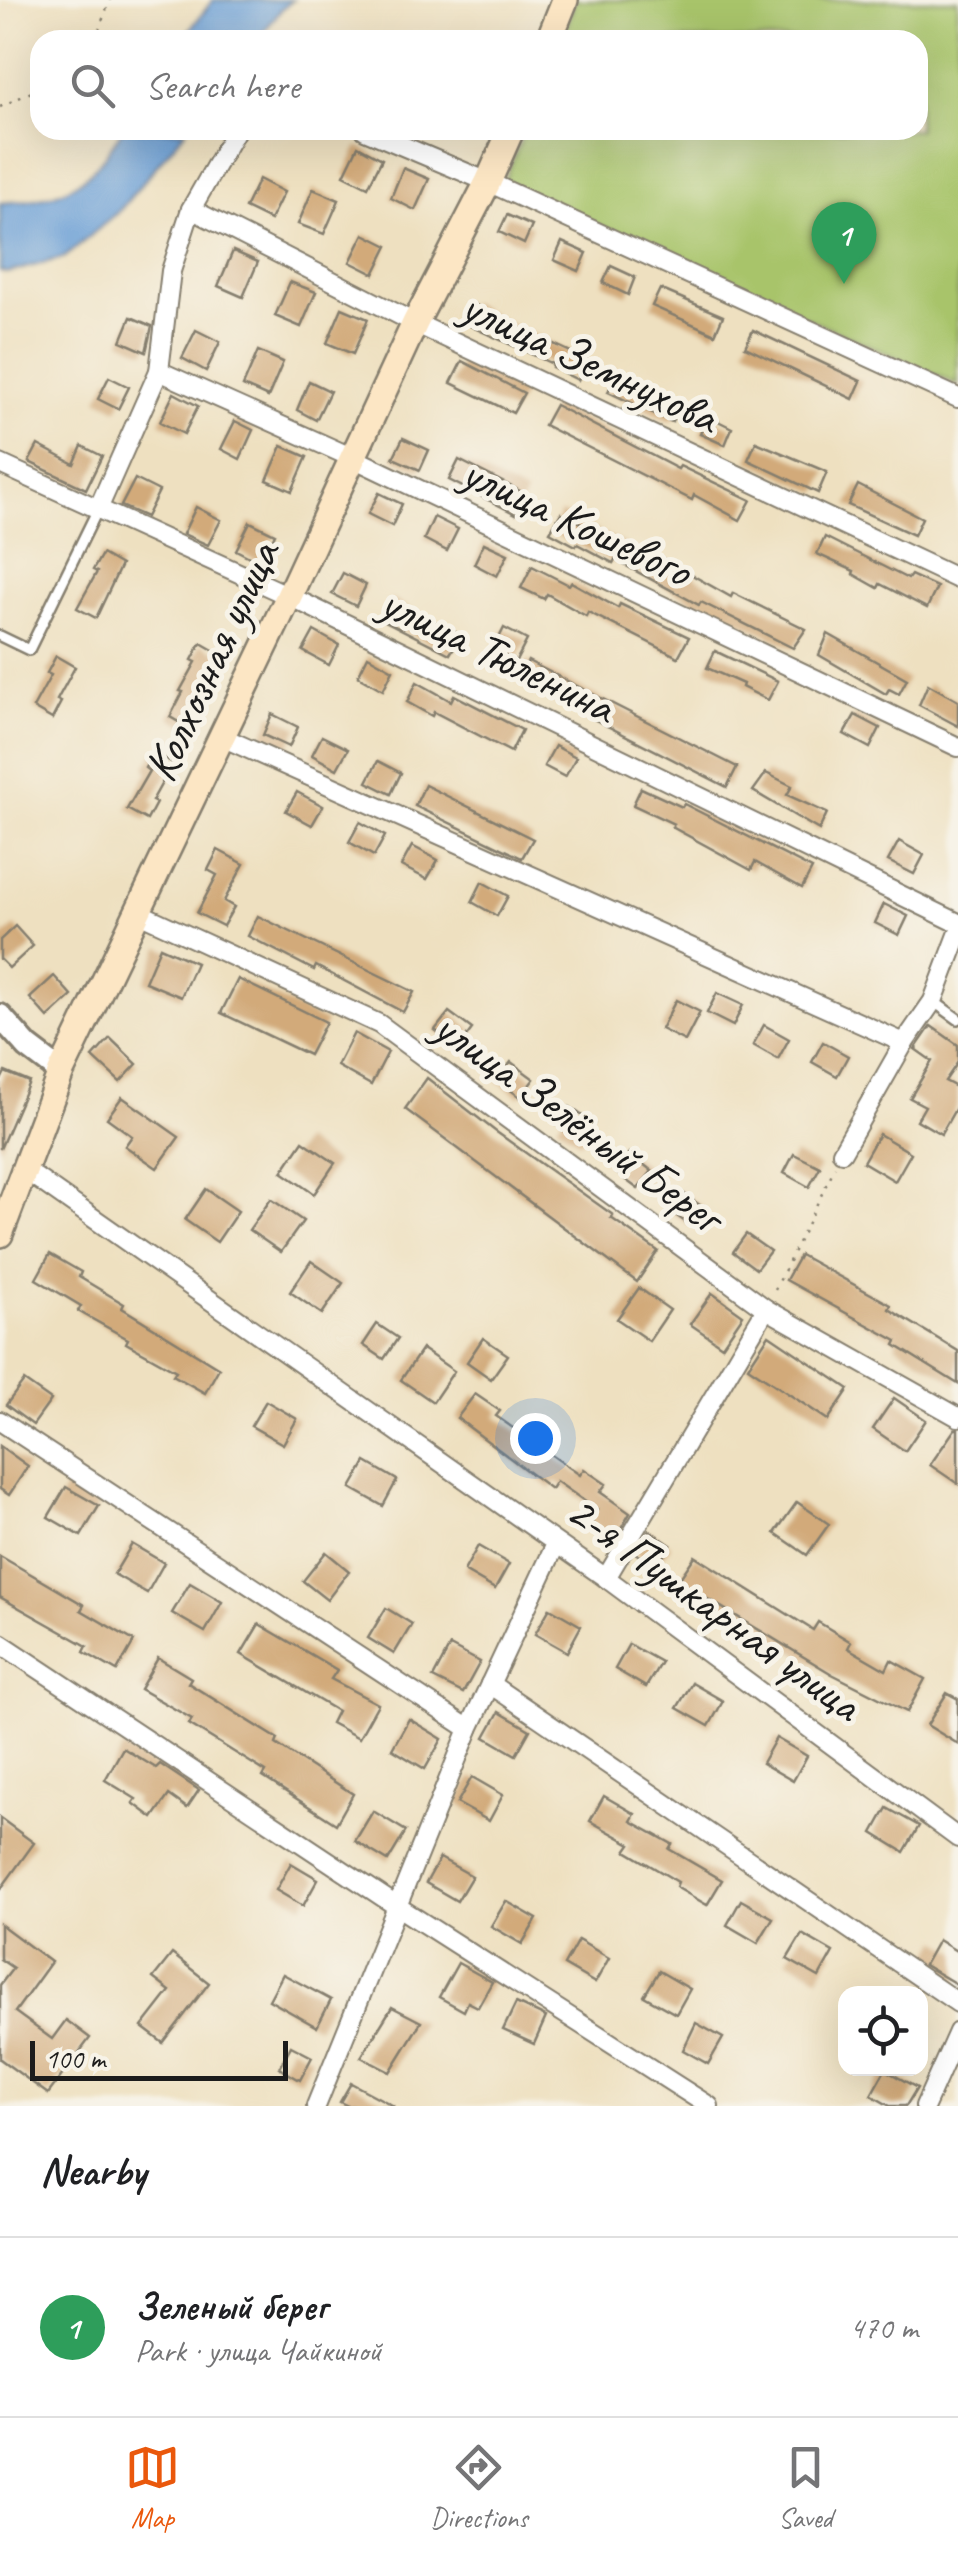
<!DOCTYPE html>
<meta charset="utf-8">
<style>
:root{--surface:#fff;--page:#f6f6f6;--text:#202124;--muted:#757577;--line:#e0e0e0;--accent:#ea580c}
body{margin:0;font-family:Caveat,sans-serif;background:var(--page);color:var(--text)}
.controls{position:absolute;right:30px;bottom:30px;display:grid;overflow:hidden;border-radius:20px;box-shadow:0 10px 40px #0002}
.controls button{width:90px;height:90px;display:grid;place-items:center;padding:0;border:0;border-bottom:2px solid var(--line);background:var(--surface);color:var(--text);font:50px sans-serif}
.scale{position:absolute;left:30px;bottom:25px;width:258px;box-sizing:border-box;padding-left:10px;border:5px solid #1c1c1c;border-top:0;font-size:28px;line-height:35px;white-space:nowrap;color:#1c1c1c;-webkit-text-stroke:8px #f7f3e8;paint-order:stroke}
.you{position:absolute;left:535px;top:1438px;width:35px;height:35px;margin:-25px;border:8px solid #fff;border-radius:50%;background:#1a73e8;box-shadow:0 0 0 15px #1a73e833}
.badge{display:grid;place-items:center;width:65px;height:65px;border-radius:50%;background:var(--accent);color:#fff;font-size:32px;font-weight:700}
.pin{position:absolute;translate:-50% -82px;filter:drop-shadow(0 2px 5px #0008)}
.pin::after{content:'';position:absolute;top:52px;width:35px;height:30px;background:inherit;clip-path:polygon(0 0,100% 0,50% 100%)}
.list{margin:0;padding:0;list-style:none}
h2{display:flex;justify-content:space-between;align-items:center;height:130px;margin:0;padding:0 40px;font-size:42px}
h2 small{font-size:32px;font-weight:400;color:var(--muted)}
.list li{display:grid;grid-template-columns:65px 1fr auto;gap:30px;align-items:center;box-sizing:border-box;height:180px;padding:0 40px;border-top:2px solid var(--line)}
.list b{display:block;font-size:38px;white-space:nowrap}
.list p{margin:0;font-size:32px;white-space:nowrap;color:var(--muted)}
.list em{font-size:32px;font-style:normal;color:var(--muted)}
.icon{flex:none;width:55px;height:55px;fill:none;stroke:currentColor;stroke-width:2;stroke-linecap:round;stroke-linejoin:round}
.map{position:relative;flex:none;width:958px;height:2106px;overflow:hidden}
.search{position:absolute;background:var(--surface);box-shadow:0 10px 40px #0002;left:30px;right:30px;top:30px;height:110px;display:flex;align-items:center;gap:25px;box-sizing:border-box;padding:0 35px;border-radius:30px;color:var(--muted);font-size:38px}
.sheet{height:310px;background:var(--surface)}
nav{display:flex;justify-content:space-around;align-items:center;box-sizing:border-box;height:140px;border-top:2px solid var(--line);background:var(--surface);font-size:28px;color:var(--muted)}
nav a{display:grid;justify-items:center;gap:5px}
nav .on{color:var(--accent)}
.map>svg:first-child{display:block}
</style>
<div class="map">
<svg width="958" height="2106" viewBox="0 0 958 2106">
<rect width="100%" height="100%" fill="#f7f3e8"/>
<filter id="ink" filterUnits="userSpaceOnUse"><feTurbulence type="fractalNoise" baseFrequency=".01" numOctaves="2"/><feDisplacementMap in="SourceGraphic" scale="20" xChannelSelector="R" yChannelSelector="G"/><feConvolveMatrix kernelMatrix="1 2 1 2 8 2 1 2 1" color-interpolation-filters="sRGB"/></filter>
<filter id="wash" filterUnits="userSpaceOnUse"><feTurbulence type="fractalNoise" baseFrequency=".0048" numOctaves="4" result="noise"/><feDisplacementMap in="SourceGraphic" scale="40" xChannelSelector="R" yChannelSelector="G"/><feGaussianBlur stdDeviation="2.25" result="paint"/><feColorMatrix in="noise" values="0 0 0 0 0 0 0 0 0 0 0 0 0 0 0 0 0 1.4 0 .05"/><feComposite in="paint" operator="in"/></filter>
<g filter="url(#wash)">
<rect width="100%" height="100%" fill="#eee0c0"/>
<path fill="#a8c46b" stroke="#627044" stroke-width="2.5" d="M 575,0 L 958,0 L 958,385 L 503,183 L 525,130 L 918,130 L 918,40 L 562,40 Z"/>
<g fill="#6a9fd6" stroke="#435e79" stroke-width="2.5">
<path d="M 213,0 L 293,0 L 281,10 L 257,40 L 182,40 Z"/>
<path d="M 122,130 L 186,130 L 119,211 L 65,257 L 7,273 L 0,271 L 0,203 C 64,199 88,186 122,130 Z"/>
</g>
<g id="blocks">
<g fill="#d2aa7a">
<path d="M 358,146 L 382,159 L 368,187 L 344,175 Z"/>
<path d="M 403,168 L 429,179 L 415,210 L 391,198 Z"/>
<path d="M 259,179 L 284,192 L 270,220 L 245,208 Z"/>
<path d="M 313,189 L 339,200 L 324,234 L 298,224 Z"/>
<path d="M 507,215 L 532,226 L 524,244 L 499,232 Z"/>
<path d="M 364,234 L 388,246 L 374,274 L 350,262 Z"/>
<path d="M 562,242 L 587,253 L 579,271 L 554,260 Z"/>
<path d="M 233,251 L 258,262 L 243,297 L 218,286 Z"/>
<path d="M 611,266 L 635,277 L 628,295 L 603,283 Z"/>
<path d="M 290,282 L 316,292 L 301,327 L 275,316 Z"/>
<path d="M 660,289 L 723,316 L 715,334 L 652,306 Z"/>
<path d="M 471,302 L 496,317 L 588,360 L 578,380 L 552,367 L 553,364 L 461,322 Z"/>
<path d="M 342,308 L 368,319 L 353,354 L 327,343 Z"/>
<path d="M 131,317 L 152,326 L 146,352 L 121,341 Z"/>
<path d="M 196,330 L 220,342 L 206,371 L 182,358 Z"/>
<path d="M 753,330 L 861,381 L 853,399 L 745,347 Z"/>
<path d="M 258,351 L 283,362 L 268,397 L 243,386 Z"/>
<path d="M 462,361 L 524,393 L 513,413 L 451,383 Z"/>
<path d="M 617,372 L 680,404 L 672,422 L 608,392 Z"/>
<path d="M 109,377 L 129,387 L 118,409 L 98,399 Z"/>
<path d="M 309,381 L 330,391 L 316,420 L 297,410 Z"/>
<path d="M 174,393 L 198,406 L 184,434 L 160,422 Z"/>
<path d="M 555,405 L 678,469 L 680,466 L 751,500 L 740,520 L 694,495 L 692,500 L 544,425 Z"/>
<path d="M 708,416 L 732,428 L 725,445 L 700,434 Z"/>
<path d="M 235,421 L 253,430 L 240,459 L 221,449 Z"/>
<path d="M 403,438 L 429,450 L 420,470 L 393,458 Z"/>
<path d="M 756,442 L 827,472 L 818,493 L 748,460 Z"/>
<path d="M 38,445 L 74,464 L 82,446 L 102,456 L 86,489 L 29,462 Z"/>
<path d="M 282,446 L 307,457 L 292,491 L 267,480 Z"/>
<path d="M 459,460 L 526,494 L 516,514 L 449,480 Z"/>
<path d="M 135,479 L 159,491 L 146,517 L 121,506 Z"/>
<path d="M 858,485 L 922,518 L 914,535 L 848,505 Z"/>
<path d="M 379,493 L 402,504 L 392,526 L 368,514 Z"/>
<path d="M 196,507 L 221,520 L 208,545 L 183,534 Z"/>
<path d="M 561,513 L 644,554 L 646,549 L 731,597 L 733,593 L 806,629 L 793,648 L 701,602 L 699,605 L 615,560 L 613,563 L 577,544 L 576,546 L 550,532 Z"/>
<path d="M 434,517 L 458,529 L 447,551 L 424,539 Z"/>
<path d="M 250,522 L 275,534 L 261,563 L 236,550 Z"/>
<path d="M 825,537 L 908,579 L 911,575 L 937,587 L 927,608 L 880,584 L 878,588 L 853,574 L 854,571 L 817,554 Z"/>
<path d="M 484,543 L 508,554 L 497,576 L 474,564 Z"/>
<path d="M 102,554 L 121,565 L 96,618 L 77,608 L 97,572 L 93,570 Z"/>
<path d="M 532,566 L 569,585 L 571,582 L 618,608 L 620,604 L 689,637 L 678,657 L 588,612 L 586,616 L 547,594 L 544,599 L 521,588 Z"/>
<path d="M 343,573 L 366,585 L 356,606 L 332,594 Z"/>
<path d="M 391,599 L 461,635 L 450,654 L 381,619 Z"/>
<path d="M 504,628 L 527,640 L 516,661 L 493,650 Z"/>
<path d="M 314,631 L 339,645 L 329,665 L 303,651 Z"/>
<path d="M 828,634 L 907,679 L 899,694 L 889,689 L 886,694 L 819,655 Z"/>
<path d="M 201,643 L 220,654 L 204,683 L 208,685 L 195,709 L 198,711 L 189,728 L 170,717 L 183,692 L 180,691 L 196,662 L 192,660 Z"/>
<path d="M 715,651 L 778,681 L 768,700 L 742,687 L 743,684 L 707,668 Z"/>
<path d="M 56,656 L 75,667 L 57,700 L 61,702 L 52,719 L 33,708 L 51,675 L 47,673 Z"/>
<path d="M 368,656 L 393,670 L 383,690 L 358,676 Z"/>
<path d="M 528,661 L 737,767 L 727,787 L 517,680 Z"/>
<path d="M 417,682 L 451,701 L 454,695 L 522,730 L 511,752 L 434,712 L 432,716 L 407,702 Z"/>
<path d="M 928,684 L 958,701 L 958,726 L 919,705 Z"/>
<path d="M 272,714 L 298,727 L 289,747 L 263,735 Z"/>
<path d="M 855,715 L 880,728 L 870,748 L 844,734 Z"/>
<path d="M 322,736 L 348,749 L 337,769 L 312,755 Z"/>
<path d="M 555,746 L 576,757 L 565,777 L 544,766 Z"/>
<path d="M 154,752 L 173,763 L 152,801 L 156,803 L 147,820 L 127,809 L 149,771 L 145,768 Z"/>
<path d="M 378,761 L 401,773 L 391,794 L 367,782 Z"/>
<path d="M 766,773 L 792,786 L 787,795 L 827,813 L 819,830 L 753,791 Z"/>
<path d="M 425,785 L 533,839 L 522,858 L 415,806 Z"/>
<path d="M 641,788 L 682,807 L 684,804 L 812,869 L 802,888 L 755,862 L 751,870 L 672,827 L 674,824 L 633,805 Z"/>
<path d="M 297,792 L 323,806 L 312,825 L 286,811 Z"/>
<path d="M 360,822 L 385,836 L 374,856 L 349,842 Z"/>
<path d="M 899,841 L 924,855 L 914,874 L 888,861 Z"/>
<path d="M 412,846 L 438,860 L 427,879 L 401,866 Z"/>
<path d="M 218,850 L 244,864 L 224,901 L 234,907 L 223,926 L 197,913 L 217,875 L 208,870 Z"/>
<path d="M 482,882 L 508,896 L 497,916 L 472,902 Z"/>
<path d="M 884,904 L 908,916 L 899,935 L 875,923 Z"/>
<path d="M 258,916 L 414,992 L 403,1012 L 316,966 L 314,970 L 248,936 Z"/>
<path d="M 15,926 L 33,946 L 9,968 L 0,959 L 0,940 Z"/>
<path d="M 160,947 L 196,963 L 181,997 L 145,982 Z"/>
<path d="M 54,976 L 72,996 L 48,1018 L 30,998 Z"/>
<path d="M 238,979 L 326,1022 L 309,1055 L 221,1013 Z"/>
<path d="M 717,993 L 743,1005 L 733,1026 L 707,1013 Z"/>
<path d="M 676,1000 L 700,1012 L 685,1041 L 661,1029 Z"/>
<path d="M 449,1012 L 472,1029 L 458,1048 L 435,1030 Z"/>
<path d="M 764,1025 L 789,1039 L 778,1059 L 753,1045 Z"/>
<path d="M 931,1026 L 958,1045 L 958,1062 L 945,1081 L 958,1088 L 958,1104 L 941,1134 L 917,1120 L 925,1106 L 910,1098 L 932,1061 L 915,1049 Z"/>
<path d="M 354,1033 L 388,1052 L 371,1085 L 337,1066 Z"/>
<path d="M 110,1038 L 137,1064 L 120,1082 L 93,1057 Z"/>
<path d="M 823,1042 L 848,1056 L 837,1076 L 812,1062 Z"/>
<path d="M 511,1062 L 534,1079 L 520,1097 L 497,1080 Z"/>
<path d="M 5,1072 L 29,1082 L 0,1149 L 0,1082 Z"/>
<path d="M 427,1078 L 495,1131 L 613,1215 L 611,1218 L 658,1251 L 637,1282 L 405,1109 Z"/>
<path d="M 122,1097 L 179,1137 L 157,1168 L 125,1146 L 132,1136 L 107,1118 Z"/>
<path d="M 570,1107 L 594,1124 L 580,1142 L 557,1125 Z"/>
<path d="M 879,1134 L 911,1153 L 895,1181 L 863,1162 Z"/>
<path d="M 303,1141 L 335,1163 L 314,1194 L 282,1172 Z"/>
<path d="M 629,1153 L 652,1171 L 638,1189 L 615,1172 Z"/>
<path d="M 794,1154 L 820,1167 L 809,1187 L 784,1173 Z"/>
<path d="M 206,1189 L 238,1211 L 217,1242 L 185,1220 Z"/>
<path d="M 680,1191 L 704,1208 L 691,1226 L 667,1209 Z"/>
<path d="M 271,1199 L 303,1221 L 281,1252 L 249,1230 Z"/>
<path d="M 746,1234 L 770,1251 L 756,1269 L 733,1252 Z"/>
<path d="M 50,1254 L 81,1272 L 79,1277 L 124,1304 L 122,1308 L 219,1368 L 205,1393 L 173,1375 L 176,1371 L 126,1343 L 128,1339 L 78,1311 L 81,1306 L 36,1279 Z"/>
<path d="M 800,1255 L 891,1305 L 889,1309 L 958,1351 L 958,1384 L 895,1345 L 897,1341 L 786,1280 Z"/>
<path d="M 311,1261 L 343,1283 L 322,1314 L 290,1292 Z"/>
<path d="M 639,1288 L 670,1310 L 649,1341 L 617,1319 Z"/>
<path d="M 712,1293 L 743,1315 L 722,1346 L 690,1324 Z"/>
<path d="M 377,1324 L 398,1338 L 384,1359 L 363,1345 Z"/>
<path d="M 769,1335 L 849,1389 L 828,1420 L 748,1367 Z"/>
<path d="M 483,1338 L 508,1355 L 491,1379 L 467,1362 Z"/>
<path d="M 422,1349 L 454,1371 L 433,1402 L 401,1380 Z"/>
<path d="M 24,1381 L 51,1400 L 33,1425 L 6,1405 Z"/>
<path d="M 475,1394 L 500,1411 L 496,1416 L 580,1475 L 584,1469 L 606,1484 L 600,1492 L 630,1513 L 615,1539 L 589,1521 L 597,1510 L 556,1481 L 551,1489 L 457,1418 Z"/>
<path d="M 894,1398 L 926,1420 L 905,1451 L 873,1429 Z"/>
<path d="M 266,1401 L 297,1419 L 283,1444 L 251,1426 Z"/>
<path d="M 955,1429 L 958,1429 L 958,1484 L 930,1465 Z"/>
<path d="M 0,1446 L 28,1466 L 9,1495 L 0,1489 Z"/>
<path d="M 366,1462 L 397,1480 L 383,1506 L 351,1488 Z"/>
<path d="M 66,1487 L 99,1506 L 81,1536 L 48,1517 Z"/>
<path d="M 797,1502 L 829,1524 L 807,1555 L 775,1533 Z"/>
<path d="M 649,1530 L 671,1545 L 656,1567 L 635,1553 Z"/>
<path d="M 132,1544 L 164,1563 L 147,1593 L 114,1574 Z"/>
<path d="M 478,1546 L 509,1564 L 495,1589 L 464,1571 Z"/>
<path d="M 326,1552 L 349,1571 L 327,1600 L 303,1581 Z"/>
<path d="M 0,1556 L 84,1605 L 81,1610 L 134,1641 L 117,1671 L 84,1652 L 87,1646 L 0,1597 Z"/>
<path d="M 695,1556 L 813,1630 L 818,1622 L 851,1642 L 848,1648 L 886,1670 L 891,1660 L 925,1679 L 907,1712 L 832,1674 L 678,1581 Z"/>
<path d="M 190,1583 L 222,1602 L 205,1632 L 172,1613 Z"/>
<path d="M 386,1608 L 412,1624 L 394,1654 L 368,1638 Z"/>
<path d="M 550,1608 L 581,1626 L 567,1652 L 535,1634 Z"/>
<path d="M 259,1624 L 337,1670 L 331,1679 L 378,1704 L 359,1738 L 331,1723 L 337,1711 L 241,1654 Z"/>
<path d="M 629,1644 L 661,1662 L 646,1687 L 615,1669 Z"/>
<path d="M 450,1646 L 480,1662 L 463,1693 L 433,1678 Z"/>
<path d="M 158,1658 L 191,1678 L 188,1683 L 278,1739 L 276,1744 L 353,1794 L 336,1824 L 263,1777 L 266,1772 L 189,1724 L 192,1719 L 140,1689 Z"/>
<path d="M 692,1683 L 723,1701 L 709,1726 L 677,1708 Z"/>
<path d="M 947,1693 L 958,1699 L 958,1744 L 927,1725 Z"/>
<path d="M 499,1712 L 530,1730 L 516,1755 L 485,1737 Z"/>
<path d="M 409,1719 L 442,1739 L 425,1769 L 392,1749 Z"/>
<path d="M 776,1738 L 807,1756 L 793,1781 L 762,1763 Z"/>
<path d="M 123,1748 L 156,1768 L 160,1764 L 199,1790 L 187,1808 L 169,1795 L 153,1818 L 133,1803 L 136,1799 L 105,1780 Z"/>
<path d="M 472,1777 L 503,1795 L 489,1821 L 457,1803 Z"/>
<path d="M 604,1796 L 635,1814 L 631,1821 L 672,1844 L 669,1849 L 722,1880 L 707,1905 L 676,1887 L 678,1882 L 626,1851 L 631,1844 L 590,1821 Z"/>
<path d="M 887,1808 L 919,1826 L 904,1852 L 873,1833 Z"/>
<path d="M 373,1811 L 406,1831 L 388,1861 L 355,1841 Z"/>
<path d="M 0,1818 L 34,1843 L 0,1890 Z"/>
<path d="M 440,1858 L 472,1876 L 457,1901 L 426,1883 Z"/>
<path d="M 291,1863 L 318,1879 L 303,1906 L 276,1890 Z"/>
<path d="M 741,1900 L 773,1918 L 758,1943 L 727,1925 Z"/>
<path d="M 506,1901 L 537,1919 L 522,1944 L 491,1926 Z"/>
<path d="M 0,1924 L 51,1962 L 15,2012 L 52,2039 L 66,2020 L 90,2038 L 48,2094 L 0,2059 L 0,1985 L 13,1968 L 0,1959 Z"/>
<path d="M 802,1934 L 833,1952 L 819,1977 L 787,1959 Z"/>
<path d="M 578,1940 L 609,1958 L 595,1983 L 564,1965 Z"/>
<path d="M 938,1940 L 958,1952 L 958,1985 L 924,1965 Z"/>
<path d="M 172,1954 L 209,1983 L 163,2043 L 142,2027 L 170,1991 L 153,1978 Z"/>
<path d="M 458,1963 L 492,1982 L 478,2007 L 468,2002 L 464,2011 L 439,1997 Z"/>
<path d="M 659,1971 L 690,1989 L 676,2014 L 644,1996 Z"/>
<path d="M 283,1974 L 331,2000 L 317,2027 L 269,2000 Z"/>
<path d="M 516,2003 L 546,2017 L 534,2044 L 503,2030 Z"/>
<path d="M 392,2007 L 421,2022 L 390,2072 L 361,2057 Z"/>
<path d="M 696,2023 L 723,2038 L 708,2064 L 683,2050 Z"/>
<path d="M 291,2046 L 312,2057 L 300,2080 L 279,2068 Z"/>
<path d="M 885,2070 L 917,2088 L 906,2106 L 890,2106 L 871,2095 Z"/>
<path d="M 351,2083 L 394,2106 L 348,2106 L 340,2102 Z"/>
</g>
</g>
</g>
<g filter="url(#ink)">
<use href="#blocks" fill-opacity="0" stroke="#857e6e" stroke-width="2.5"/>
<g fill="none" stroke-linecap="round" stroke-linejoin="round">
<g stroke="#857e6e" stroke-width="14">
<g id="service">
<path d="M 0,636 L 29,650 L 98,509"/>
<path d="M 933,1001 L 958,1019"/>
</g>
</g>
<g stroke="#857e6e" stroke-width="22">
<g id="minor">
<path d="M 365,130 L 488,182 L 958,398"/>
<path d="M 191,209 L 415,323 L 958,579"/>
<path d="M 159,371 L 353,458 L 958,747"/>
<path d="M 0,464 L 289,596 L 958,923"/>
<path d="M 98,509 L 159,371 L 171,271 L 191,209 L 236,130"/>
<path d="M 222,737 L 904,1043"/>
<path d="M 139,913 L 379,1024 L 766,1309 L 958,1417"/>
<path d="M 842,1152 L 904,1043 L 933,1001 L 958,935"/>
<path d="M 25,1170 L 606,1578 L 958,1838"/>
<path d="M 0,1421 L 469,1729"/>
<path d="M 606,1578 L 766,1309"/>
<path d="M 0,1643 L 395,1905 L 709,2106"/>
<path d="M 490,1684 L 958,2003"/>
<path d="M 316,2106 L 469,1729 L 556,1544"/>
<path d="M 925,2106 L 958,2032"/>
</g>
</g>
<g stroke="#857e6e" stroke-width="28">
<path id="tertiary" d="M 0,1016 L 28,1047 L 61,1072"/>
</g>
<g stroke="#857e6e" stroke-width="30">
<g id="secondary">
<path d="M 549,40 L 565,0"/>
<path d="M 0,1234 L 61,1072 L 289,596 L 415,323 L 488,182 L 511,130"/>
</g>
</g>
<g stroke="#857e6e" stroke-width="2.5" stroke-dasharray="2.5 8" stroke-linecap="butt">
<path d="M 95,40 L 110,0"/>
<path d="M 0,107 L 40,88"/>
<path d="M 775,1290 L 835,1167"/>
</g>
<use href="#service" stroke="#fff" stroke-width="9"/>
<use href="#minor" stroke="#fff" stroke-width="18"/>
<use href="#tertiary" stroke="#fff" stroke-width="22"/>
<use href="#secondary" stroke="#fce6c4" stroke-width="25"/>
</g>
</g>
<g text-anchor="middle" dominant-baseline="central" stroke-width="10" stroke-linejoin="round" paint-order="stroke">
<g font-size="48" fill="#1c1c1c" stroke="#f7f3e8">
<text transform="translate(590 361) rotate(25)">улица Земнухова</text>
<text transform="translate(577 521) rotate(25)">улица Кошевого</text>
<text transform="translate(498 654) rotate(26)">улица Тюленина</text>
<text transform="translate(211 661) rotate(-65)">Колхозная улица</text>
<text transform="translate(578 1121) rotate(36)">улица Зелёный Берег</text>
<text transform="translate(714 1607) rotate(36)">2-я Пушкарная улица</text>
</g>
</g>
</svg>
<div class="controls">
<button><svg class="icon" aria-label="locate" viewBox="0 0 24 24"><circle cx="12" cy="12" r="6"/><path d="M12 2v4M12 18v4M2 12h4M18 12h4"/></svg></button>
</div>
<div class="scale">100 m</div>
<div class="you"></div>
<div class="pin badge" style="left:844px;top:284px;background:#2e9e5b">1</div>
<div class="search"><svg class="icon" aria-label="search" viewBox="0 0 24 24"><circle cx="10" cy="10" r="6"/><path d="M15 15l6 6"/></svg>Search here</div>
</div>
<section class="sheet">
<h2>Nearby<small></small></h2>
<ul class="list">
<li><span class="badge" style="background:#2e9e5b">1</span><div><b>Зеленый берег</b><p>Park · улица Чайкиной</p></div><em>470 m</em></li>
</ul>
</section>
<nav>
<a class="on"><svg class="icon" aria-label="map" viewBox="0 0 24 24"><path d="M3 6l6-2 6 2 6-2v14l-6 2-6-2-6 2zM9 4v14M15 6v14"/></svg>Map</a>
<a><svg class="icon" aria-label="directions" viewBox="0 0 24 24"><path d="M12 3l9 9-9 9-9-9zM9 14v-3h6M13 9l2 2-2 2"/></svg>Directions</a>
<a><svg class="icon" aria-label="saved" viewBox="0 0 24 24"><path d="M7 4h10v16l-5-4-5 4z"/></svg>Saved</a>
</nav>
